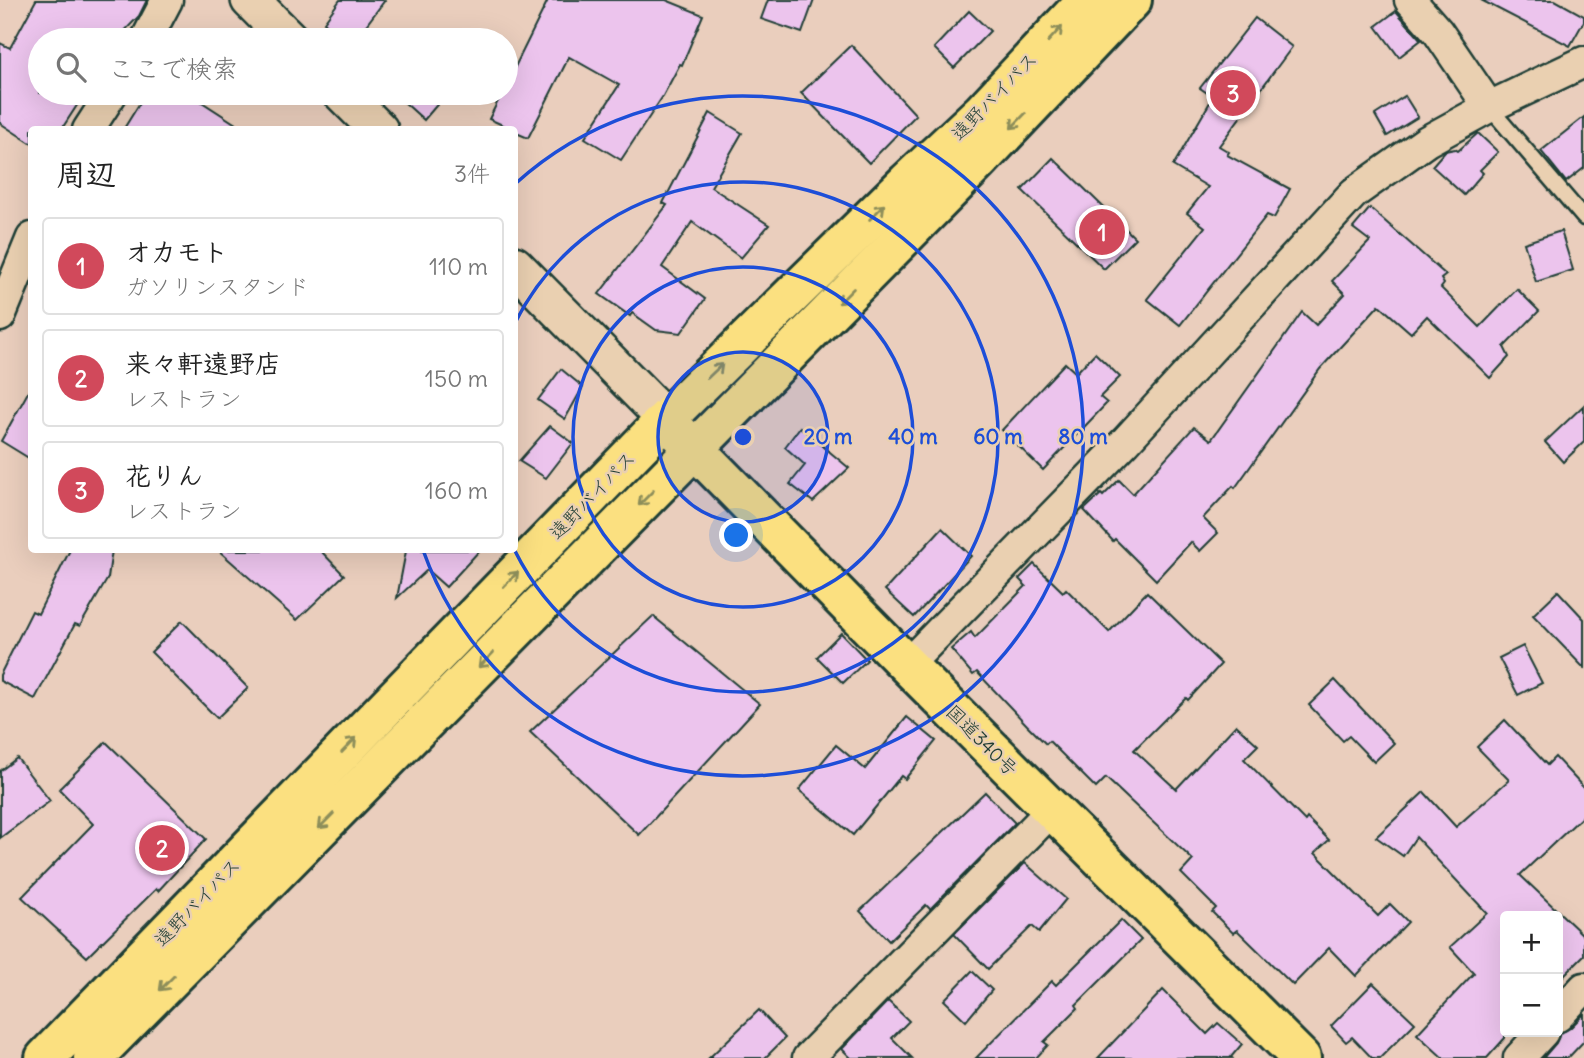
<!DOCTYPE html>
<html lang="ja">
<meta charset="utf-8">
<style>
:root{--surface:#fff;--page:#f6f6f6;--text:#222;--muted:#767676;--line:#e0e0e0;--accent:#d1495b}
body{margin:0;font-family:Delius,"Klee One",sans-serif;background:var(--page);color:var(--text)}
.controls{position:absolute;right:21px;bottom:21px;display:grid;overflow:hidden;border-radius:7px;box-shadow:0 7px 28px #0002}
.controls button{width:63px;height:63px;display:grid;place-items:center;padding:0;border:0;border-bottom:2px solid var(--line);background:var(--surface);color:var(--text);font:35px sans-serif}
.you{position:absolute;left:737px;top:536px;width:24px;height:24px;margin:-18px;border:5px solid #fff;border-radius:50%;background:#1a73e8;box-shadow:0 0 0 10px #1a73e833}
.badge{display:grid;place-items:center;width:46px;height:46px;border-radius:50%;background:var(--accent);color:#fff;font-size:23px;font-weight:700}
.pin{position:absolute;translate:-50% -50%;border:4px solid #fff;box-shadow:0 2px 7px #0006}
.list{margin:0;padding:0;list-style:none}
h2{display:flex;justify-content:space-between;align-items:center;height:91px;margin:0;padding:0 28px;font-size:30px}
h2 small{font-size:23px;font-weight:400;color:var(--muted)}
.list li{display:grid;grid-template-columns:46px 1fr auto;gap:21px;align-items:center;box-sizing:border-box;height:98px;margin:0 14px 14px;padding:0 14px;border:2px solid var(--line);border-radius:7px}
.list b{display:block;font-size:26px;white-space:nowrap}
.list p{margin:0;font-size:23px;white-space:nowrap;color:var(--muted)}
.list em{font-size:23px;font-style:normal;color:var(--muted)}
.icon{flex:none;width:38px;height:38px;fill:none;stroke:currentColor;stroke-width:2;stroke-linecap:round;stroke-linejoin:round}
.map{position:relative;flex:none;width:1584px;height:1058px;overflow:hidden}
.search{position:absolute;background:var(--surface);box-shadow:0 7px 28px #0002;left:28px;top:28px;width:490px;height:77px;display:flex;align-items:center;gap:18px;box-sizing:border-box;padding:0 24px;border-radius:38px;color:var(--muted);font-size:26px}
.panel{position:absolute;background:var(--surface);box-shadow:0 7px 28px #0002;left:28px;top:126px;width:490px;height:427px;border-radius:7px}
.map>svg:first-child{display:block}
</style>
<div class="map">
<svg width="1584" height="1058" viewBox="0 0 1584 1058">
<rect width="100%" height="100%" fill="#eacebd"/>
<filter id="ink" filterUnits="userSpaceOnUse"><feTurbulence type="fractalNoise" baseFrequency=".0143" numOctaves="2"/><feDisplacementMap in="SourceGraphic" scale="14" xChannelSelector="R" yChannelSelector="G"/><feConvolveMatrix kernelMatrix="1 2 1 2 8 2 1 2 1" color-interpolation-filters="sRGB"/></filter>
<g filter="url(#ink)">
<g fill="#ecc4ed" stroke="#1f3d34" stroke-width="2">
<path d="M 36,0 L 147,0 L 139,16 L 116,40 L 40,40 L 40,93 L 85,93 L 61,130 L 32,130 L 32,144 L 0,123 L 0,43 L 10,48 Z"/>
<path d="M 340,0 L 385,0 L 355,40 L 345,40 L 324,22 Z"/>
<path d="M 548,0 L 666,0 L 703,15 L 682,65 L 680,64 L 663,96 L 621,160 L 585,138 L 619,85 L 569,57 L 528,138 L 514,132 L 514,130 L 489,119 L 502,93 L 506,93 L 506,85 Z"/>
<path d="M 768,0 L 814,0 L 802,33 L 761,19 Z"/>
<path d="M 1481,0 L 1555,0 L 1584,16 L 1584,21 L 1570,46 Z"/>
<path d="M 969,11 L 990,31 L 954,68 L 934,48 Z"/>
<path d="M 1396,11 L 1421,40 L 1399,57 L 1376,26 Z"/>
<path d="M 1255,18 L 1292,47 L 1219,146 L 1229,152 L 1227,155 L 1290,189 L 1274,218 L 1267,215 L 1180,325 L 1147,299 L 1205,227 L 1187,213 L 1208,187 L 1173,166 L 1213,97 L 1200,88 Z"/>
<path d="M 851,45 L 916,115 L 869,163 L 801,93 Z"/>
<path d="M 146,93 L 188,93 L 245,130 L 123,130 Z"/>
<path d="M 394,93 L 447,93 L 424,120 Z"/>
<path d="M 1405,96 L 1418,117 L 1387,136 L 1375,115 Z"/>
<path d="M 710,113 L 742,133 L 711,187 L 769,225 L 741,258 L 692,222 L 662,267 L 705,299 L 681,333 L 656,330 L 632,313 L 630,316 L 599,294 L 667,205 L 663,203 Z"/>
<path d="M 1584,117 L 1584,168 L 1566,182 L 1541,151 Z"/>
<path d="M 1478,133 L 1498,152 L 1480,170 L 1483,173 L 1464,195 L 1432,166 L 1445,151 L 1455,149 L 1458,151 Z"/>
<path d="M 1053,158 L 1135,238 L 1104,269 L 1022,190 Z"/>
<path d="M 1370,208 L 1446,275 L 1441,279 L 1444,284 L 1441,288 L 1480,327 L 1517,289 L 1539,311 L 1504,347 L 1509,357 L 1490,378 L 1427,316 L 1411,333 L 1379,305 L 1320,369 L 1235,488 L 1233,486 L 1203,518 L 1218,533 L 1200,551 L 1191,542 L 1156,580 L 1115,539 L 1113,541 L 1084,510 L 1101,494 L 1103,496 L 1119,480 L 1133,494 L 1194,427 L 1211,440 L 1302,312 L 1316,325 L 1345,294 L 1332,281 L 1370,241 L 1353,228 Z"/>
<path d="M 1561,231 L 1573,270 L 1536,282 L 1524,243 Z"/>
<path d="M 1095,353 L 1120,377 L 1100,397 L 1107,403 L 1043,470 L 1002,430 L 1065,363 L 1076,373 Z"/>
<path d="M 561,369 L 583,387 L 565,419 L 538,400 Z"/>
<path d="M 32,385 L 32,460 L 1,441 Z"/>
<path d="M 1584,405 L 1584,442 L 1563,462 L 1545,442 Z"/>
<path d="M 550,426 L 573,443 L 546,478 L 519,461 Z"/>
<path d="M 800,427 L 849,468 L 813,502 L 790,484 L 805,465 L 785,447 Z"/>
<path d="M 942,528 L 971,556 L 914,617 L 885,590 Z"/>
<path d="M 70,550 L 112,550 L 108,578 L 80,626 L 75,624 L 35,699 L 0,681 L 0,675 L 32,611 L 38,614 Z"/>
<path d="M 218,550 L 320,550 L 344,575 L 297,620 Z"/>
<path d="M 404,550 L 480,550 L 446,587 L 427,570 L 397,598 L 406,551 Z"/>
<path d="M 1034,564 L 1063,592 L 1066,589 L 1109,632 L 1147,592 L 1221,664 L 1188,700 L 1186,698 L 1134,750 L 1176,789 L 1236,725 L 1258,745 L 1244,759 L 1305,821 L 1307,818 L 1329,840 L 1315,853 L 1378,916 L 1390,904 L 1408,922 L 1356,976 L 1329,948 L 1293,985 L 1237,930 L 1233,933 L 1212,912 L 1216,908 L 1181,873 L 1193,860 L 1106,778 L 1096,788 L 1049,741 L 1046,744 L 1027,725 L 977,672 L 973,675 L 951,649 L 971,632 L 975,638 L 1026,586 L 1019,579 Z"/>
<path d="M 1558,591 L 1584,619 L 1584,668 L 1533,615 Z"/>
<path d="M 653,616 L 760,704 L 639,835 L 530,732 Z"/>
<path d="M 182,621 L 248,688 L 217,718 L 151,652 Z"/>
<path d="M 841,633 L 867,660 L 843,683 L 817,657 Z"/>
<path d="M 1523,646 L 1542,683 L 1518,695 L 1499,658 Z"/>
<path d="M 1335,680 L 1394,743 L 1374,762 L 1349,736 L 1343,741 L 1309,705 Z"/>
<path d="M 907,717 L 936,741 L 905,779 L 901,776 L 853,835 L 799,790 L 836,745 L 865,769 Z"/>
<path d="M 1505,720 L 1547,765 L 1555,757 L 1584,788 L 1584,815 L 1520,875 L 1584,936 L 1584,955 L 1558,981 L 1558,916 L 1505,916 L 1505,1038 L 1487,1058 L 1443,1058 L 1417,1034 L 1474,973 L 1450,947 L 1487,913 L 1416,837 L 1403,856 L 1376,837 L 1424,792 L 1456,827 L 1509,780 L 1477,747 Z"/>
<path d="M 106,742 L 206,839 L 158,891 L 156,889 L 87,957 L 22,897 L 93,824 L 59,789 Z"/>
<path d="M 17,758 L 50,801 L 0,838 L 0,771 Z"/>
<path d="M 985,792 L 1015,823 L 930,909 L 926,905 L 889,941 L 860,911 Z"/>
<path d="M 1025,863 L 1066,899 L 1039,932 L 1032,926 L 988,969 L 954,934 Z"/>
<path d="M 1121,920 L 1141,940 L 1076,1005 L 1078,1008 L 1044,1042 L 1048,1045 L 1036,1058 L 976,1058 L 1052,981 L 1056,985 Z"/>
<path d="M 972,971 L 992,990 L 966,1021 L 944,1000 Z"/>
<path d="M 1373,983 L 1415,1023 L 1380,1058 L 1372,1058 L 1352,1037 L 1346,1042 L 1331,1026 Z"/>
<path d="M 1163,990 L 1207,1034 L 1218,1023 L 1242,1044 L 1231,1057 L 1232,1058 L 1098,1058 Z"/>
<path d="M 888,1001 L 909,1021 L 892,1038 L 912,1058 L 851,1058 L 842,1049 Z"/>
<path d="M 759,1010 L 785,1038 L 765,1058 L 709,1058 Z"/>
<path d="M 1584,1014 L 1584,1041 L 1568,1058 L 1543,1058 L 1556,1043 L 1560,1033 L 1570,1028 Z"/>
</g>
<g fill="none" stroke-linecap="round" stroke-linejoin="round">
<g stroke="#1f3d34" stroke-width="19">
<path id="service" d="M 1489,107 L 1584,218"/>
</g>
<g stroke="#1f3d34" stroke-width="35">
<g id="minor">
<path d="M 1410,0 L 1438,32 L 1489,107"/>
<path d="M 146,40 L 167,0"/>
<path d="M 88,130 L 112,93"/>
<path d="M 0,316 L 32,238"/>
<path d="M 907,665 L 1126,441 L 1354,193 L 1427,141 L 1489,107 L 1584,62"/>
<path d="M 1558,1016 L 1584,988"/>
<path d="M 808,1058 L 1052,810"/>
<path d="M 1519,1058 L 1543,1032"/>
</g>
</g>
<g stroke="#1f3d34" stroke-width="42">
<g id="tertiary">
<path d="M 250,0 L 290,40"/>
<path d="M 342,93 L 379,130"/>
<path d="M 514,265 L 666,419"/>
</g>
</g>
<g stroke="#1f3d34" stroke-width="44">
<g id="trunk">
<path d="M 678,432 L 907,665 L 1301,1058"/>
<path d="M 45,1058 L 666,419 L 907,182 L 982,112 L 1087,0"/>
<path d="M 93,1058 L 980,160 L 1132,0"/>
</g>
</g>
<use href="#service" stroke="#ead0b1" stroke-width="14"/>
<use href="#minor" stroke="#ead0b1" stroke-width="30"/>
<use href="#tertiary" stroke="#ead0b1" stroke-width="37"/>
<use href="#trunk" stroke="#fbe080" stroke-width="38"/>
</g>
<defs><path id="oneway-shaft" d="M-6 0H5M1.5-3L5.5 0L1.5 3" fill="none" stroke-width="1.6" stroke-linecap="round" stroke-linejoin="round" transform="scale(1.75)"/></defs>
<g stroke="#8d8e5a">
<use href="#oneway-shaft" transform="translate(1055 34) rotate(-47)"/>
<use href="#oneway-shaft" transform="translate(1018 121) rotate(134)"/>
<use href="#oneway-shaft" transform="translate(877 212) rotate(-45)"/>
<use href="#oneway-shaft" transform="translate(846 296) rotate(135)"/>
<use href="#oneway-shaft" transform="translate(715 371) rotate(-44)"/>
<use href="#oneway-shaft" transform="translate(646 498) rotate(135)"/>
<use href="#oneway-shaft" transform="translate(511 579) rotate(-46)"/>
<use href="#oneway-shaft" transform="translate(486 660) rotate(135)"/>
<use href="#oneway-shaft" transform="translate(349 745) rotate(-46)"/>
<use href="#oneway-shaft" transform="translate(326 821) rotate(135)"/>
<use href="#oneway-shaft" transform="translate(167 983) rotate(135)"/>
</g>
</g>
<circle cx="743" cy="437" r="85" fill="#1d4ed8" fill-opacity=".12"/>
<g fill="none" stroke="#1d4ed8" stroke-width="3.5">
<circle cx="743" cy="437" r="85"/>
<circle cx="743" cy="437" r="170"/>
<path d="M515 323A255 255 0 1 1 515 551"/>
<path d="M515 184A340 340 0 1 1 423 550"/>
</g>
<g text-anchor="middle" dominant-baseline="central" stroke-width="5" stroke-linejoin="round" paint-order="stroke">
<g font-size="19" fill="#1f3d34" stroke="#ead0b1">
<text transform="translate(994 96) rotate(-46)">遠野バイパス</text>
<text transform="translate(592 495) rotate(-46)">遠野バイパス</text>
<text transform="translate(982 740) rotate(45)">国道340号</text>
<text transform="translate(197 902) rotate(-46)">遠野バイパス</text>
</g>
</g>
<circle cx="743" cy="437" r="10" fill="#1d4ed8" stroke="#ead0b1" stroke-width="3.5"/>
<g font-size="21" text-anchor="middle" font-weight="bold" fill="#1d4ed8" stroke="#ead0b1" stroke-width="5" stroke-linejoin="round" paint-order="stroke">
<text x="828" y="444">20 m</text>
<text x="913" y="444">40 m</text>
<text x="998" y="444">60 m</text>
<text x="1083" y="444">80 m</text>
</g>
</svg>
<div class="controls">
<button>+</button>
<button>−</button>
</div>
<div class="you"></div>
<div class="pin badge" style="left:1102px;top:232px">1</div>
<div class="pin badge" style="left:162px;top:848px">2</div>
<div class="pin badge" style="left:1233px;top:93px">3</div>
<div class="search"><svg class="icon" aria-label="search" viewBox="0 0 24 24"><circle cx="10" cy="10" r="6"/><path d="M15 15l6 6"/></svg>ここで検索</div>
<section class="panel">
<h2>周辺<small>3件</small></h2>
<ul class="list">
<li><span class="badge">1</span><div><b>オカモト</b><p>ガソリンスタンド</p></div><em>110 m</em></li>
<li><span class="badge">2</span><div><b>来々軒遠野店</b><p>レストラン</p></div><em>150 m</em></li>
<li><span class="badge">3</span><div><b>花りん</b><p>レストラン</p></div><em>160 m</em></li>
</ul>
</section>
</div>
